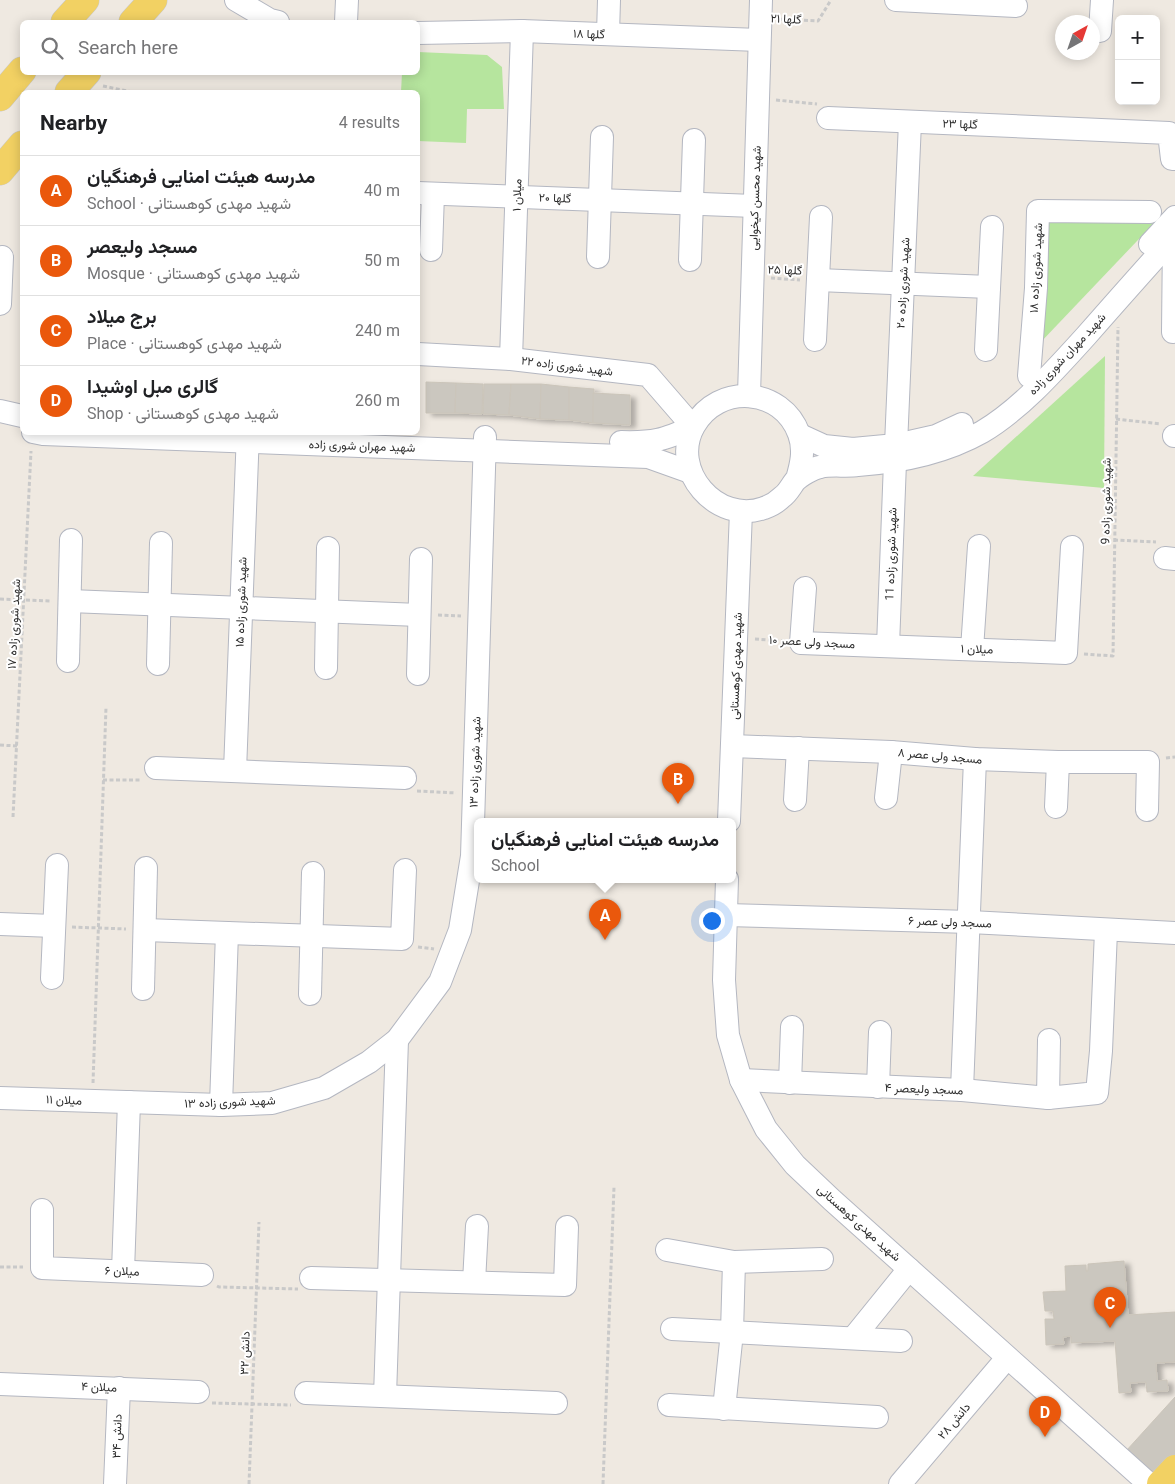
<!DOCTYPE html>
<meta charset="utf-8">
<style>
:root{--surface:#fff;--page:#f6f6f6;--text:#202124;--muted:#757577;--line:#e0e0e0;--accent:#ea580c}
body{margin:0;font-family:Roboto,Vazirmatn,sans-serif;background:var(--page);color:var(--text)}
.controls{position:absolute;right:15px;top:15px;display:grid;overflow:hidden;border-radius:8px;box-shadow:0 2px 12px #0003}
.controls button{width:45px;height:45px;display:grid;place-items:center;padding:0;border:0;border-bottom:1px solid var(--line);background:var(--surface);color:var(--text);font:25px sans-serif}
.compass{position:absolute;left:1055px;top:15px;width:45px;height:45px;border-radius:50%;background:var(--surface);box-shadow:0 2px 12px #0003;rotate:40deg}
.you{position:absolute;left:711px;top:920px;width:18px;height:18px;margin:-12px;border:4px solid #fff;border-radius:50%;background:#1a73e8;box-shadow:0 0 0 8px #1a73e833}
.badge{display:grid;place-items:center;width:32px;height:32px;border-radius:50%;background:var(--accent);color:#fff;font-size:16px;font-weight:700}
.pin{position:absolute;translate:-50% -41px;filter:drop-shadow(0 1px 2px #0008)}
.pin::after{content:'';position:absolute;top:26px;width:18px;height:15px;background:inherit;clip-path:polygon(0 0,100% 0,50% 100%)}
.popup{position:absolute;left:474px;top:818px;width:262px;height:65px;box-sizing:border-box;display:grid;place-content:center;border-radius:8px;background:var(--surface);filter:drop-shadow(0 1px 4px #0005);font-size:16px;white-space:nowrap;color:var(--muted)}
.popup b{font-size:19px;color:var(--text)}
.popup::after{content:'';position:absolute;left:50%;top:100%;margin-left:-10px;border:10px solid transparent;border-top-color:var(--surface)}
.list{margin:0;padding:0;list-style:none}
h2{display:flex;justify-content:space-between;align-items:center;height:65px;margin:0;padding:0 20px;font-size:21px}
h2 small{font-size:16px;font-weight:400;color:var(--muted)}
.list li{display:grid;grid-template-columns:32px 1fr auto;gap:15px;align-items:center;box-sizing:border-box;height:70px;padding:0 20px;border-top:1px solid var(--line)}
.list b{display:block;font-size:19px;white-space:nowrap}
.list p{margin:0;font-size:16px;white-space:nowrap;color:var(--muted)}
.list em{font-size:16px;font-style:normal;color:var(--muted)}
.icon{flex:none;width:28px;height:28px;fill:none;stroke:currentColor;stroke-width:2;stroke-linecap:round;stroke-linejoin:round}
.map{position:relative;flex:none;width:1175px;height:1484px;overflow:hidden}
.search{position:absolute;background:var(--surface);box-shadow:0 2px 12px #0003;left:20px;top:20px;width:400px;height:55px;display:flex;align-items:center;gap:12px;box-sizing:border-box;padding:0 18px;border-radius:8px;color:var(--muted);font-size:19px}
.panel{position:absolute;background:var(--surface);box-shadow:0 2px 12px #0003;left:20px;top:90px;width:400px;height:345px;border-radius:8px}
.map>svg:first-child{display:block}
</style>
<div class="map">
<svg width="1175" height="1484" viewBox="0 0 1175 1484">
<defs>
<filter id="shadow"><feDropShadow dx="5.5" dy="3" stdDeviation="2.5" flood-color="#0004"/></filter>
</defs>
<rect width="100%" height="100%" fill="#efe9e1"/>
<g fill="#b6e59e">
<path d="M 418,52 L 487,55 L 502,67 L 504,109 L 467,109 L 466,143 L 418,141 L 418,92 L 401,92 L 402,73 L 418,72 Z"/>
<path d="M 1048,217 L 1157,220 L 1039,344 Z"/>
<path d="M 1105,356 L 1104,488 L 973,476 Z"/>
</g>
<g fill="#cbc7bf" stroke="#cbc5ba" filter="url(#shadow)">
<path d="M 426,382 L 456,383 L 455,413 L 426,413 Z"/>
<path d="M 456,383 L 483,384 L 482,414 L 455,413 Z"/>
<path d="M 484,384 L 511,384 L 509,415 L 483,414 Z"/>
<path d="M 511,384 L 541,384 L 540,419 L 509,415 Z"/>
<path d="M 541,384 L 569,387 L 569,420 L 540,419 Z"/>
<path d="M 569,387 L 594,389 L 593,423 L 569,420 Z"/>
<path d="M 593,393 L 630,395 L 630,425 L 593,423 Z"/>
<path d="M 1124,1261 L 1128,1315 L 1175,1312 L 1175,1362 L 1156,1363 L 1157,1381 L 1167,1380 L 1168,1391 L 1147,1392 L 1146,1382 L 1130,1383 L 1131,1392 L 1119,1393 L 1115,1341 L 1071,1343 L 1071,1336 L 1063,1337 L 1064,1344 L 1046,1345 L 1045,1319 L 1054,1319 L 1053,1311 L 1045,1311 L 1043,1292 L 1066,1291 L 1065,1266 L 1086,1265 L 1086,1271 L 1088,1271 L 1088,1264 Z"/>
<path d="M 1175,1397 L 1175,1461 L 1158,1480 L 1126,1451 Z"/>
</g>
<g fill="none" stroke-linecap="round" stroke-linejoin="round">
<g stroke="#b4b7c1" stroke-width="24">
<g id="minor">
<path d="M 236,0 L 270,20 L 278,22"/>
<path d="M 896,0 L 1016,6"/>
<path d="M 346,22 L 347,0"/>
<path d="M 1100,31 L 1102,0"/>
<path d="M 418,33 L 522,31 L 759,40"/>
<path d="M 608,34 L 609,0"/>
<path d="M 828,118 L 1169,133 L 1172,159 L 1175,159"/>
<path d="M 418,193 L 754,206"/>
<path d="M 1150,244 L 1175,217"/>
<path d="M 431,250 L 433,194"/>
<path d="M 598,257 L 602,137"/>
<path d="M 690,260 L 694,140"/>
<path d="M 818,280 L 989,287"/>
<path d="M 0,304 L 2,257"/>
<path d="M 1173,332 L 1174,237"/>
<path d="M 815,340 L 821,217"/>
<path d="M 986,350 L 992,227"/>
<path d="M 418,354 L 511,359 L 648,375 L 693,427 C 663,440 654,443 621,442"/>
<path d="M 511,359 L 522,31"/>
<path d="M 1029,376 L 1036,288 L 1038,211 L 1150,212"/>
<path d="M 749,395 L 761,0"/>
<path d="M 0,411 L 22,416"/>
<path d="M 33,432 L 43,434 L 648,457 L 690,472"/>
<path d="M 800,435 L 824,446 L 853,449 L 896,445 L 936,436 L 962,424"/>
<path d="M 1174,436 L 1175,436"/>
<path d="M 896,445 L 910,122"/>
<path d="M 797,479 C 801,465 805,450 799,434 C 782,387 718,383 694,426 C 669,470 717,525 764,508 C 770,506 778,501 782,497 C 788,493 791,486 795,481 C 800,476 813,468 820,467 C 832,464 846,467 858,465 C 901,462 943,454 982,432 C 1021,409 1056,369 1086,336 C 1115,303 1145,269 1175,236"/>
<path d="M 1165,558 L 1175,559"/>
<path d="M 805,588 L 801,643 L 1066,653 L 1072,547"/>
<path d="M 70,601 L 419,615"/>
<path d="M 888,646 L 895,462"/>
<path d="M 972,649 L 979,546"/>
<path d="M 68,661 L 71,540"/>
<path d="M 158,664 L 161,543"/>
<path d="M 326,668 L 328,548"/>
<path d="M 418,674 L 421,559"/>
<path d="M 732,746 L 891,752 L 975,759 L 1058,762 L 1148,762 L 1147,810"/>
<path d="M 156,768 L 405,778"/>
<path d="M 235,771 L 248,432"/>
<path d="M 886,798 L 891,752"/>
<path d="M 795,800 L 798,748"/>
<path d="M 1056,807 L 1058,762"/>
<path d="M 729,821 L 741,511"/>
<path d="M 727,879 L 724,980 L 728,1035 L 741,1080 L 766,1129 L 795,1165 L 832,1200 L 1149,1484"/>
<path d="M 726,915 L 970,922 L 1175,933"/>
<path d="M 0,924 L 54,926"/>
<path d="M 145,930 L 402,939 L 405,870"/>
<path d="M 52,978 L 57,865"/>
<path d="M 143,989 L 146,868"/>
<path d="M 310,994 L 313,873"/>
<path d="M 741,1080 L 962,1090 L 1048,1098 L 1049,1040"/>
<path d="M 790,1083 L 792,1027"/>
<path d="M 878,1087 L 880,1032"/>
<path d="M 962,1090 L 975,759"/>
<path d="M 0,1098 L 221,1105 L 272,1103 L 324,1088 L 369,1062 L 397,1040 L 440,982 L 460,930 L 472,856 L 485,437"/>
<path d="M 1048,1098 L 1097,1093 L 1101,1051 L 1106,931"/>
<path d="M 221,1105 L 227,933"/>
<path d="M 42,1210 L 42,1268 L 202,1275"/>
<path d="M 667,1250 L 734,1262 L 822,1259"/>
<path d="M 123,1271 L 129,1102"/>
<path d="M 311,1278 L 565,1285 L 567,1227"/>
<path d="M 474,1282 L 477,1226"/>
<path d="M 672,1329 L 901,1341"/>
<path d="M 854,1337 L 909,1269"/>
<path d="M 0,1384 L 198,1392"/>
<path d="M 306,1393 L 556,1403"/>
<path d="M 385,1396 L 397,1040"/>
<path d="M 669,1405 L 877,1417"/>
<path d="M 724,1409 L 732,1332 L 734,1262"/>
<path d="M 115,1484 L 119,1388"/>
<path d="M 900,1484 L 1007,1358"/>
</g>
</g>
<g stroke="#c9c9c9" stroke-width="29">
<g id="major">
<path d="M 65,22 L 85,0"/>
<path d="M 133,22 L 153,0"/>
<path d="M 69,92 L 87,72"/>
<path d="M 0,97 L 22,71"/>
<path d="M 0,171 L 22,145"/>
<path d="M 1161,1484 L 1175,1469"/>
</g>
</g>
<g stroke="#c9c9c9" stroke-width="3" stroke-dasharray="4 2.5" stroke-linecap="butt">
<path d="M 778,19 L 818,21 L 831,0"/>
<path d="M 103,86 L 132,92"/>
<path d="M 776,100 L 817,104"/>
<path d="M 771,278 L 800,280"/>
<path d="M 1116,419 L 1161,424"/>
<path d="M 1114,540 L 1156,542"/>
<path d="M 0,599 L 52,601"/>
<path d="M 438,615 L 461,616"/>
<path d="M 755,639 L 783,641"/>
<path d="M 1084,654 L 1113,656 L 1118,327"/>
<path d="M 0,745 L 17,746"/>
<path d="M 1166,758 L 1175,757"/>
<path d="M 103,780 L 142,780"/>
<path d="M 417,791 L 456,793"/>
<path d="M 13,817 L 31,451"/>
<path d="M 72,927 L 126,929"/>
<path d="M 418,947 L 434,949"/>
<path d="M 93,1083 L 106,707"/>
<path d="M 0,1267 L 23,1267"/>
<path d="M 217,1286 L 219,1287 L 298,1289"/>
<path d="M 212,1403 L 291,1405"/>
<path d="M 249,1484 L 259,1222"/>
<path d="M 603,1484 L 614,1187"/>
</g>
<use href="#minor" stroke="#fff" stroke-width="22"/>
<use href="#major" stroke="#f2d163" stroke-width="28"/>
</g>
<g text-anchor="middle" dominant-baseline="central" stroke-width="4" stroke-linejoin="round" paint-order="stroke">
<g font-size="12" fill="#2e2e2e" stroke="#fff">
<text transform="translate(786 19) rotate(3)">گلها ۲۱</text>
<text transform="translate(589 34) rotate(2)">گلها ۱۸</text>
<text transform="translate(960 124) rotate(2)">گلها ۲۳</text>
<text transform="translate(517 195) rotate(-88)">میلان ۱</text>
<text transform="translate(555 198) rotate(2)">گلها ۲۰</text>
<text transform="translate(755 198) rotate(-88)">شهید محسن کیخوایی</text>
<text transform="translate(1036 268) rotate(-87)">شهید شوری زاده ۱۸</text>
<text transform="translate(785 270) rotate(2)">گلها ۲۵</text>
<text transform="translate(903 283) rotate(-87)">شهید شوری زاده ۲۰</text>
<text transform="translate(1067 354) rotate(-47)">شهید مهران شوری زاده</text>
<text transform="translate(567 366) rotate(7)">شهید شوری زاده ۲۲</text>
<text transform="translate(362 446) rotate(2)">شهید مهران شوری زاده</text>
<text transform="translate(1106 501) rotate(-89)">شهید شوری زاده 9</text>
<text transform="translate(891 554) rotate(-88)">شهید شوری زاده 11</text>
<text transform="translate(241 602) rotate(-88)">شهید شوری زاده ۱۵</text>
<text transform="translate(14 624) rotate(-87)">شهید شوری زاده ۱۷</text>
<text transform="translate(812 642) rotate(3)">مسجد ولی عصر ۱۰</text>
<text transform="translate(977 649) rotate(2)">میلان ۱</text>
<text transform="translate(736 666) rotate(-88)">شهید مهدی کوهستانی</text>
<text transform="translate(940 756) rotate(5)">مسجد ولی عصر ۸</text>
<text transform="translate(475 762) rotate(-88)">شهید شوری زاده ۱۳</text>
<text transform="translate(950 922) rotate(2)">مسجد ولی عصر ۶</text>
<text transform="translate(924 1089) rotate(2)">مسجد ولیعصر ۴</text>
<text transform="translate(64 1100) rotate(2)">میلان ۱۱</text>
<text transform="translate(230 1102) rotate(-2)">شهید شوری زاده ۱۳</text>
<text transform="translate(859 1223) rotate(42)">شهید مهدی کوهستانی</text>
<text transform="translate(122 1271) rotate(2)">میلان ۶</text>
<text transform="translate(245 1353) rotate(-88)">دانش ۳۲</text>
<text transform="translate(99 1387) rotate(2)">میلان ۴</text>
<text transform="translate(954 1421) rotate(-50)">دانش ۲۸</text>
<text transform="translate(117 1436) rotate(-88)">دانش ۳۴</text>
</g>
</g>
</svg>
<div class="controls">
<button>+</button>
<button>−</button>
</div>
<svg class="compass" viewBox="-18 -18 36 36"><path d="M0-13l5 13h-10z" fill="#e53935"/><path d="M0 13l5-13h-10z" fill="#757577"/></svg>
<div class="you"></div>
<div class="pin badge" style="left:605px;top:940px">A</div>
<div class="popup"><b>مدرسه هیئت امنایی فرهنگیان</b>School</div>
<div class="pin badge" style="left:678px;top:804px">B</div>
<div class="pin badge" style="left:1110px;top:1328px">C</div>
<div class="pin badge" style="left:1045px;top:1437px">D</div>
<div class="search"><svg class="icon" aria-label="search" viewBox="0 0 24 24"><circle cx="10" cy="10" r="6"/><path d="M15 15l6 6"/></svg>Search here</div>
<section class="panel">
<h2>Nearby<small>4 results</small></h2>
<ul class="list">
<li><span class="badge">A</span><div><b>مدرسه هیئت امنایی فرهنگیان</b><p>School · شهید مهدی کوهستانی</p></div><em>40 m</em></li>
<li><span class="badge">B</span><div><b>مسجد ولیعصر</b><p>Mosque · شهید مهدی کوهستانی</p></div><em>50 m</em></li>
<li><span class="badge">C</span><div><b>برج میلاد</b><p>Place · شهید مهدی کوهستانی</p></div><em>240 m</em></li>
<li><span class="badge">D</span><div><b>گالری مبل اوشیدا</b><p>Shop · شهید مهدی کوهستانی</p></div><em>260 m</em></li>
</ul>
</section>
</div>
